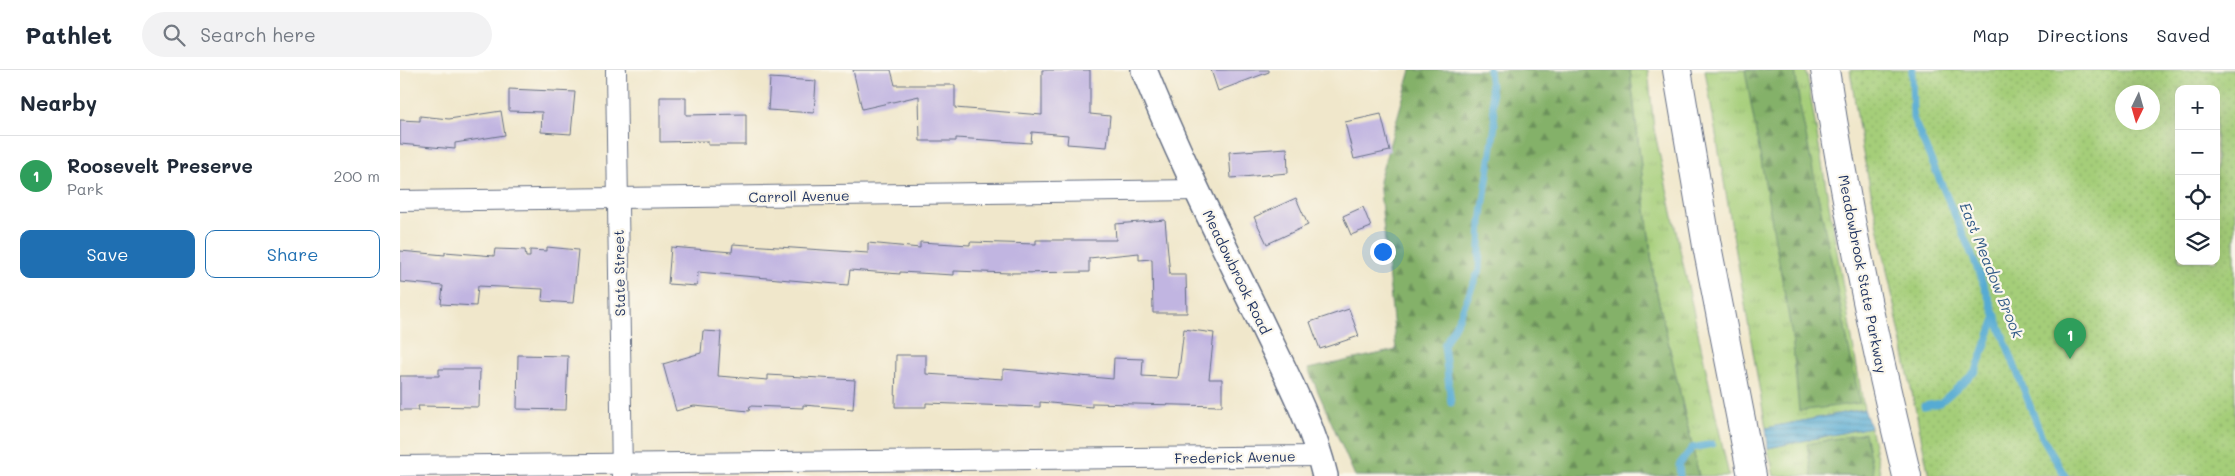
<!DOCTYPE html>
<meta charset="utf-8">
<style>
:root{--surface:#fff;--page:#f2f2f3;--text:#1f2937;--muted:#747a83;--line:#e0e1e3;--accent:#1f6fb2}
body{margin:0;font-family:Mali,sans-serif;background:var(--page);color:var(--text)}
.controls{position:absolute;right:15px;top:15px;display:grid;overflow:hidden;border-radius:10px;box-shadow:0 5px 20px #0002}
.controls button{width:45px;height:45px;display:grid;place-items:center;padding:0;border:0;border-bottom:1px solid var(--line);background:var(--surface);color:var(--text);font:25px sans-serif}
.compass{position:absolute;left:1715px;top:15px;width:45px;height:45px;border-radius:50%;background:var(--surface);box-shadow:0 5px 20px #0002;rotate:185deg}
.you{position:absolute;left:982px;top:181px;width:18px;height:18px;margin:-12px;border:4px solid #fff;border-radius:50%;background:#1a73e8;box-shadow:0 0 0 8px #1a73e833}
.badge{display:grid;place-items:center;width:32px;height:32px;border-radius:50%;background:var(--accent);color:#fff;font-size:16px;font-weight:700}
.pin{position:absolute;translate:-50% -41px;filter:drop-shadow(0 1px 2px #0008)}
.pin::after{content:'';position:absolute;top:26px;width:18px;height:15px;background:inherit;clip-path:polygon(0 0,100% 0,50% 100%)}
.list{margin:0;padding:0;list-style:none}
h2{display:flex;justify-content:space-between;align-items:center;height:65px;margin:0;padding:0 20px;font-size:21px}
h2 small{font-size:16px;font-weight:400;color:var(--muted)}
.list li{display:grid;grid-template-columns:32px 1fr auto;gap:15px;align-items:center;box-sizing:border-box;height:80px;padding:0 20px;border-top:1px solid var(--line)}
.list b{display:block;font-size:19px;white-space:nowrap}
.list p{margin:0;font-size:16px;white-space:nowrap;color:var(--muted)}
.list em{font-size:16px;font-style:normal;color:var(--muted)}
.actions{display:flex;gap:10px;padding:15px 20px}
.actions a{flex:1;padding:11px 0;border:1px solid var(--accent);border-radius:10px;text-align:center;font-size:18px;color:var(--accent)}
.actions .main{background:var(--accent);color:#fff}
.icon{flex:none;width:28px;height:28px;fill:none;stroke:currentColor;stroke-width:2;stroke-linecap:round;stroke-linejoin:round}
.map{position:relative;flex:none;width:1835px;height:406px;overflow:hidden}
header{display:flex;align-items:center;gap:30px;box-sizing:border-box;height:70px;padding:0 25px;background:var(--surface);border-bottom:1px solid var(--line)}
header strong{font-size:24px}
nav{display:flex;gap:28px;margin-inline-start:auto;font-size:18px}
.search{width:350px;height:45px;background:var(--page);display:flex;align-items:center;gap:12px;box-sizing:border-box;padding:0 18px;border-radius:28px;color:var(--muted);font-size:19px}
main{display:flex}
aside{flex:1;background:var(--surface)}
.map>svg:first-child{display:block}
</style>
<header>
<strong>Pathlet</strong>
<div class="search"><svg class="icon" aria-label="search" viewBox="0 0 24 24"><circle cx="10" cy="10" r="6"/><path d="M15 15l6 6"/></svg>Search here</div>
<nav><a>Map</a><a>Directions</a><a>Saved</a></nav>
</header>
<main>
<aside>
<h2>Nearby<small></small></h2>
<ul class="list">
<li><span class="badge" style="background:#2e9e5b">1</span><div><b>Roosevelt Preserve</b><p>Park</p></div><em>200 m</em></li>
</ul>
<div class="actions"><a class="main">Save</a><a>Share</a></div>
</aside>
<div class="map">
<svg width="1835" height="406" viewBox="0 0 1835 406">
<defs>
<pattern id="grass-tufts" width="24" height="20" patternUnits="userSpaceOnUse" patternTransform="scale(1.25)"><rect width="24" height="20" fill="#a5ce79"/><path d="M3 7l-1-3M5 7V3M7 7l1-3M15 17l-1-3M17 17v-4M19 17l1-3" fill="none" stroke="#8db16b"/></pattern>
<pattern id="forest-firs" width="22" height="20" patternUnits="userSpaceOnUse" patternTransform="scale(1.25)"><rect width="22" height="20" fill="#84b169"/><path d="M5 1l3.5 6h-7zM16 11l3.5 6h-7z" fill="#6b905a"/></pattern>
<pattern id="park-dots" width="8" height="8" patternUnits="userSpaceOnUse" patternTransform="scale(1.25)"><rect width="8" height="8" fill="#a5ce79"/><path d="M2 2h.1M6 6h.1" fill="none" stroke="#8db16b" stroke-width="1.8" stroke-linecap="round"/></pattern>
<pattern id="water-rules" width="6" height="5" patternUnits="userSpaceOnUse" patternTransform="scale(1.25)"><rect width="6" height="5" fill="#57abd3"/><path d="M0 2.5h6" fill="none" stroke="#478cae"/></pattern>
</defs>
<rect width="100%" height="100%" fill="#fbf7ec"/>
<filter id="ink" filterUnits="userSpaceOnUse"><feTurbulence type="fractalNoise" baseFrequency=".02" numOctaves="2"/><feDisplacementMap in="SourceGraphic" scale="10" xChannelSelector="R" yChannelSelector="G"/><feConvolveMatrix kernelMatrix="1 2 1 2 8 2 1 2 1" color-interpolation-filters="sRGB"/></filter>
<filter id="wash" filterUnits="userSpaceOnUse"><feTurbulence type="fractalNoise" baseFrequency=".0096" numOctaves="4" result="noise"/><feDisplacementMap in="SourceGraphic" scale="20" xChannelSelector="R" yChannelSelector="G"/><feGaussianBlur stdDeviation="1.12" result="paint"/><feColorMatrix in="noise" values="0 0 0 0 0 0 0 0 0 0 0 0 0 0 0 0 0 1.4 0 .05"/><feComposite in="paint" operator="in"/></filter>
<g filter="url(#wash)">
<rect width="100%" height="100%" fill="#f0e7cb"/>
<g fill="url(#grass-tufts)" stroke="#607e6c">
<path d="M 1230,0 L 1248,0 L 1254,59 L 1329,406 L 1299,406 L 1254,210 Z"/>
<path d="M 1305,0 L 1406,0 L 1464,339 L 1366,358 Z"/>
<path d="M 1470,357 L 1481,406 L 1374,406 L 1368,378 Z"/>
</g>
<g fill="url(#forest-firs)" stroke="#507064">
<path d="M 1011,0 L 1230,0 L 1254,210 L 1299,406 L 955,406 L 908,299 L 996,280 L 979,111 Z"/>
<path d="M 1345,0 L 1395,0 L 1400,36 L 1460,333 L 1399,341 L 1392,266 Z"/>
<path d="M 1465,363 L 1474,406 L 1412,406 L 1407,374 Z"/>
</g>
<path fill="url(#park-dots)" stroke="#607e6c" fill-rule="evenodd" d="M 1450,0 L 1835,0 L 1835,406 L 1529,406 L 1462,78 ZM 1779,19 L 1816,19 L 1816,191 L 1779,191 ZM 1722,22 L 1752,22 L 1752,52 L 1722,52 Z"/>
<path fill="url(#water-rules)" stroke="#396d98" d="M 1464,339 L 1470,357 L 1368,378 L 1366,358 Z"/>
<g fill="none" stroke-linecap="round" stroke-linejoin="round">
<g stroke="#57abd3" stroke-width="7">
<path d="M 1512,0 L 1513,48 L 1572,185 L 1642,367 L 1665,406"/>
<path d="M 1051,333 L 1044,275 L 1060,246 L 1079,200 L 1081,152 L 1095,55 L 1089,0"/>
<path d="M 1524,336 L 1540,333 L 1576,301 L 1596,246"/>
<path d="M 1280,406 L 1279,395 L 1292,378 L 1312,374"/>
</g>
</g>
<g id="blocks">
<g fill="#c1b5e1">
<path d="M 453,0 L 491,0 L 495,15 L 555,15 L 555,38 L 642,45 L 642,0 L 690,0 L 690,44 L 710,46 L 707,77 L 667,74 L 668,65 L 632,62 L 631,73 L 556,68 L 556,71 L 520,71 L 519,26 L 462,39 Z"/>
<path d="M 811,0 L 869,0 L 869,2 L 818,21 Z"/>
<path d="M 370,8 L 416,11 L 414,43 L 368,40 Z"/>
<path d="M 109,19 L 175,22 L 171,64 L 141,62 L 142,42 L 109,41 Z"/>
<path d="M 260,27 L 286,27 L 286,45 L 346,44 L 346,75 L 308,75 L 308,71 L 260,72 Z"/>
<path d="M 101,41 L 105,65 L 55,73 L 55,79 L 0,74 L 0,50 L 20,51 L 20,46 L 49,49 Z"/>
<path d="M 981,44 L 990,81 L 954,89 L 945,52 Z"/>
<path d="M 887,78 L 888,103 L 831,108 L 829,82 Z"/>
<path d="M 896,128 L 908,155 L 867,174 L 854,147 Z"/>
<path d="M 963,137 L 971,157 L 951,165 L 943,146 Z"/>
<path d="M 765,150 L 770,205 L 786,205 L 787,243 L 753,243 L 752,189 L 739,190 L 739,183 L 689,188 L 689,202 L 609,203 L 554,201 L 554,205 L 500,202 L 500,204 L 450,200 L 448,215 L 298,202 L 297,216 L 268,214 L 271,177 L 332,182 L 333,174 L 468,183 L 468,173 L 520,178 L 520,172 L 570,175 L 570,172 L 636,174 L 636,170 L 716,170 L 715,154 Z"/>
<path d="M 147,177 L 178,180 L 173,233 L 142,231 L 143,219 L 78,216 L 76,236 L 41,234 L 43,216 L 0,212 L 0,181 L 45,185 L 45,182 L 94,186 L 95,179 L 125,180 L 126,187 L 130,187 L 130,180 L 147,181 Z"/>
<path d="M 949,239 L 959,266 L 920,279 L 910,252 Z"/>
<path d="M 784,259 L 814,263 L 809,309 L 822,309 L 822,336 L 692,333 L 692,337 L 640,332 L 640,337 L 526,333 L 526,337 L 495,337 L 496,285 L 526,285 L 526,304 L 603,309 L 603,299 L 713,309 L 714,288 L 743,289 L 742,306 L 778,308 Z"/>
<path d="M 303,261 L 321,262 L 318,306 L 368,310 L 368,305 L 455,310 L 453,339 L 403,335 L 403,338 L 350,336 L 349,341 L 294,336 L 276,341 L 263,294 L 301,283 Z"/>
<path d="M 118,285 L 168,286 L 166,340 L 117,339 Z"/>
<path d="M 39,299 L 80,299 L 79,337 L 18,336 L 19,340 L 0,340 L 0,306 L 39,306 Z"/>
</g>
</g>
</g>
<g filter="url(#ink)">
<use href="#blocks" fill-opacity="0" stroke="#666f84" stroke-width="1"/>
<g fill="none" stroke-linecap="round" stroke-linejoin="round">
<g stroke="#666f84" stroke-width="22">
<g id="minor">
<path d="M 216,0 L 222,406"/>
<path d="M 0,131 L 797,120"/>
<path d="M 0,396 L 920,386"/>
</g>
</g>
<g stroke="#666f84" stroke-width="28">
<path id="tertiary" d="M 744,0 C 778,85 819,166 859,248 C 883,299 912,351 925,406"/>
</g>
<g stroke="#666f84" stroke-width="30">
<g id="motorway">
<path d="M 1277,0 L 1307,176 L 1352,406"/>
<path d="M 1425,0 C 1446,137 1474,272 1507,406"/>
</g>
</g>
<use href="#minor" stroke="#fff" stroke-width="20"/>
<use href="#tertiary" stroke="#fff" stroke-width="25"/>
<use href="#motorway" stroke="#fff" stroke-width="28"/>
</g>
</g>
<g text-anchor="middle" dominant-baseline="central" stroke-width="4.5" stroke-linejoin="round" paint-order="stroke">
<g font-size="14" fill="#1b2f5e" stroke="#fbf7ec">
<text transform="translate(399 126) rotate(-1)">Carroll Avenue</text>
<text transform="translate(837 202) rotate(64)">Meadowbrook Road</text>
<text transform="translate(219 203) rotate(-91)">State Street</text>
<text transform="translate(1463 204) rotate(79)">Meadowbrook State Parkway</text>
<text transform="translate(835 387) rotate(-1)">Frederick Avenue</text>
</g>
<g font-size="15" font-style="italic" fill="#305a87" stroke="#fbf7ec">
<text transform="translate(1592 200) rotate(68)">East Meadow Brook</text>
</g>
</g>
</svg>
<div class="controls">
<button>+</button>
<button>−</button>
<button><svg class="icon" aria-label="locate" viewBox="0 0 24 24"><circle cx="12" cy="12" r="6"/><path d="M12 2v4M12 18v4M2 12h4M18 12h4"/></svg></button>
<button><svg class="icon" aria-label="layers" viewBox="0 0 24 24"><path d="M12 4l9 5-9 5-9-5zM3 14l9 5 9-5"/></svg></button>
</div>
<svg class="compass" viewBox="-18 -18 36 36"><path d="M0-13l5 13h-10z" fill="#e53935"/><path d="M0 13l5-13h-10z" fill="#747a83"/></svg>
<div class="you"></div>
<div class="pin badge" style="left:1670px;top:289px;background:#2e9e5b">1</div>
</div>
</main>
